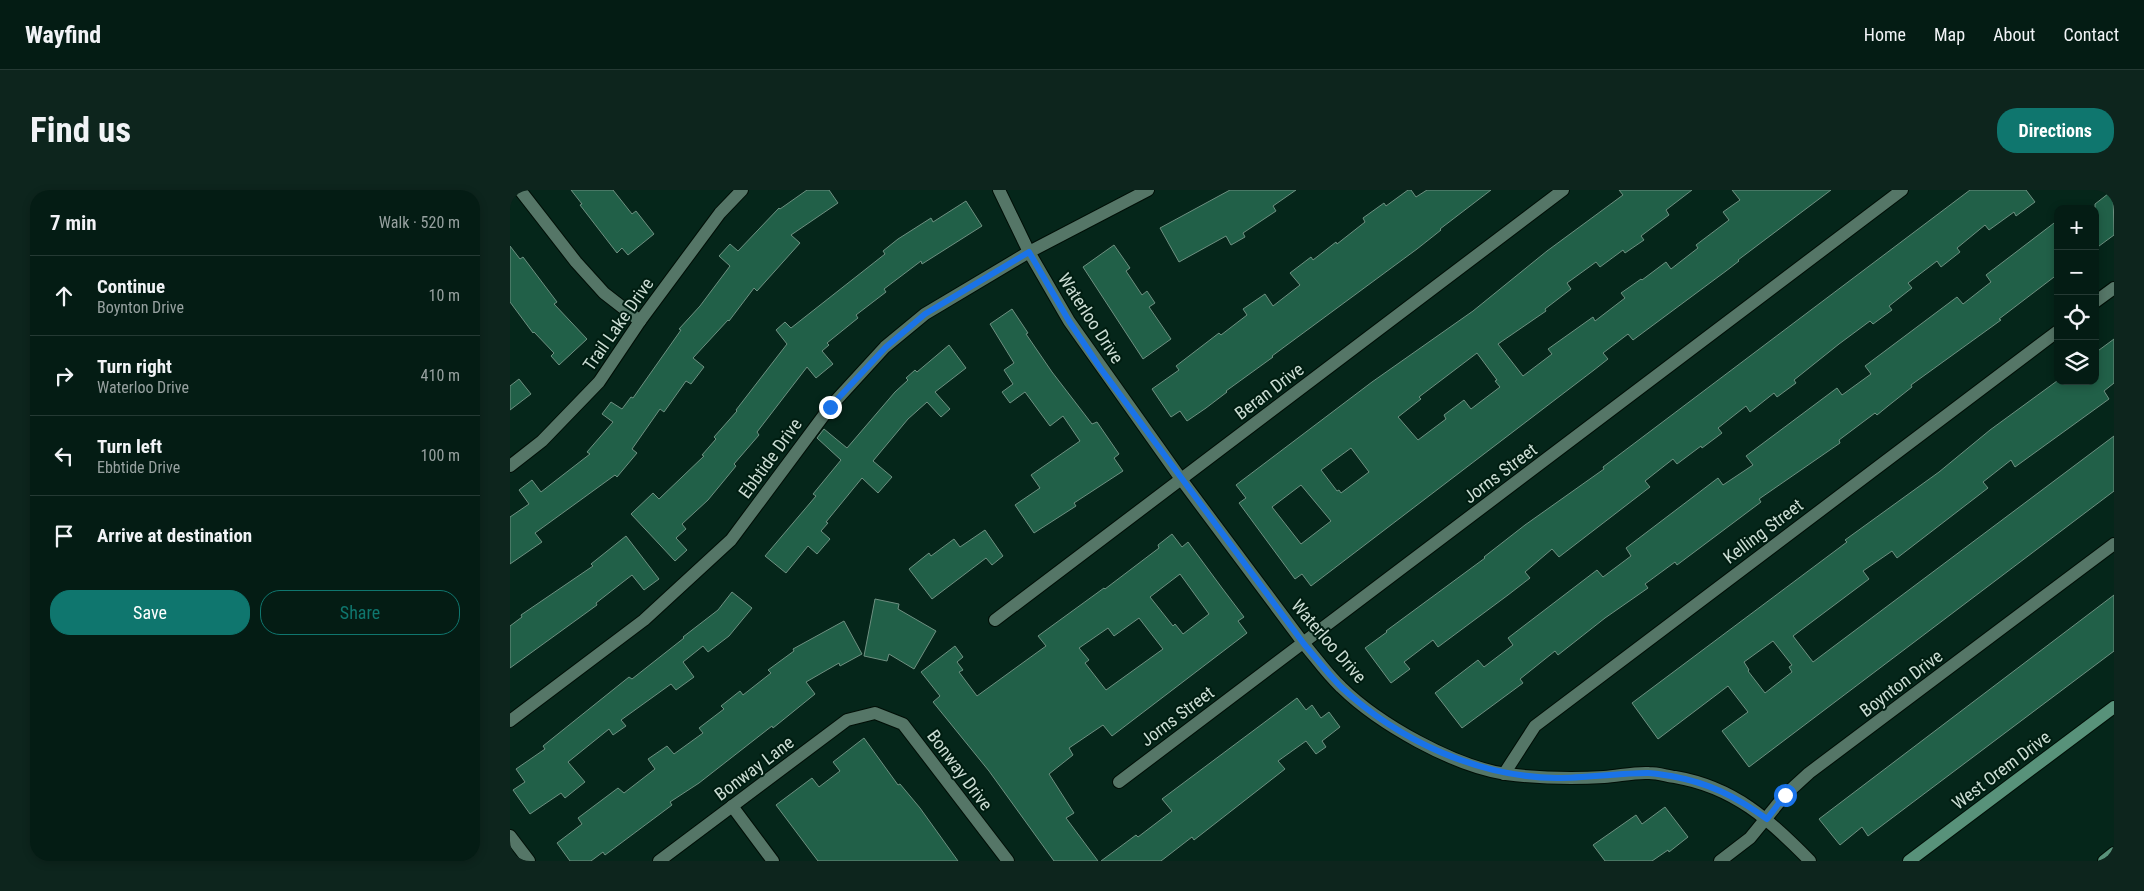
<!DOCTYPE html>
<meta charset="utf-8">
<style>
:root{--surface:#041c14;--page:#0d251d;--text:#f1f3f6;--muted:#97a1a0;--line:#253a34;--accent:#0f766e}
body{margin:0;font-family:"Roboto Condensed",sans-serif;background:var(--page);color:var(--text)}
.controls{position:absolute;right:15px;top:15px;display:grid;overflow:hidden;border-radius:10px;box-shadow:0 2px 8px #0003}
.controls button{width:45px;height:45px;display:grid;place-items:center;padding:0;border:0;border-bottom:1px solid var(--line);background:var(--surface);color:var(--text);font:25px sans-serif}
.stop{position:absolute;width:15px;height:15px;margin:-11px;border:4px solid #1a73e8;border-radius:50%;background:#fff}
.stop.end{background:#1a73e8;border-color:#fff;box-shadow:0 1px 5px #0008}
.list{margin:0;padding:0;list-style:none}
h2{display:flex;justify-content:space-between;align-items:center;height:65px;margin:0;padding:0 20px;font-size:21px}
h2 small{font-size:16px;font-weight:400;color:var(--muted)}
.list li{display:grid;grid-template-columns:32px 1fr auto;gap:15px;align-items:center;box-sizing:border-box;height:80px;padding:0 20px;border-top:1px solid var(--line)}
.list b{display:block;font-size:19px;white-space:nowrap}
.list p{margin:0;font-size:16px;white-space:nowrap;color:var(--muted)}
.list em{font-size:16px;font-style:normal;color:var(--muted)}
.actions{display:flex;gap:10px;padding:15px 20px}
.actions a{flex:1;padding:11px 0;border:1px solid var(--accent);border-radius:20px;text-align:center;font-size:18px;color:var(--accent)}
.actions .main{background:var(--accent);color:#fff}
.icon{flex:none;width:28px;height:28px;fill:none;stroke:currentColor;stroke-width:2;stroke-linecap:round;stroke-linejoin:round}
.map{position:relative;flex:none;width:1604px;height:671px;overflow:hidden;border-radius:20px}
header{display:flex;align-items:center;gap:30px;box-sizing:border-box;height:70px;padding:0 25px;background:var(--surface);border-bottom:1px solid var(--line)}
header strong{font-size:24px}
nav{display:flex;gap:28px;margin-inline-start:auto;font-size:18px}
.intro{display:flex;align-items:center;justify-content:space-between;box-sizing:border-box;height:120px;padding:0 30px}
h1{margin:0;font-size:35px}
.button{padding:12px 22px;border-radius:20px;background:var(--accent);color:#fff;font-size:18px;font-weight:700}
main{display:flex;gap:30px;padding:0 30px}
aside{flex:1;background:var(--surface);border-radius:20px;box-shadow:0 2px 8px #0003}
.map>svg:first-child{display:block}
</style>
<header>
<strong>Wayfind</strong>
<nav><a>Home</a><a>Map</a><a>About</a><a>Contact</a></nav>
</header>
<div class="intro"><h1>Find us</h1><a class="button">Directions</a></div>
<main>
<aside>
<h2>7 min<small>Walk · 520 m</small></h2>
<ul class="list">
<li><svg class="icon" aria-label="ahead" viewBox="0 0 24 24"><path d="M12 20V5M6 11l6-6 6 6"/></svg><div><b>Continue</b><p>Boynton Drive</p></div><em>10 m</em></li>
<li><svg class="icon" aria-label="right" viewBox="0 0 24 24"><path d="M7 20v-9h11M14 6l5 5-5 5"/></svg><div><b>Turn right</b><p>Waterloo Drive</p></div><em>410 m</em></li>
<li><svg class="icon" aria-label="left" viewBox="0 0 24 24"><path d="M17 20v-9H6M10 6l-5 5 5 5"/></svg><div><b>Turn left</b><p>Ebbtide Drive</p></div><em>100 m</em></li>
<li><svg class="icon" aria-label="arrive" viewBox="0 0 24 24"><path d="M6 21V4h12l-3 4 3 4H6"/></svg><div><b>Arrive at destination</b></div></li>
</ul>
<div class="actions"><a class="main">Save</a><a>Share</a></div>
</aside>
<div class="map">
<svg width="1604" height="671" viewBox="0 0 1604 671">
<rect width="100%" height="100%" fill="#05261a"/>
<g fill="#216048" stroke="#6e9081" fill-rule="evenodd">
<path d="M 61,0 L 103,0 L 122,24 L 126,21 L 144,44 L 118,65 L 112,58 L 107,63 L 70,15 L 72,14 Z"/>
<path d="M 297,0 L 319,0 L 328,13 L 281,45 L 290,53 L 247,101 L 244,98 L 219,131 L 218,130 L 183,168 L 194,177 L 181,194 L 176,191 L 154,222 L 150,219 L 122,259 L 127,263 L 107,287 L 105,285 L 25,343 L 32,352 L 0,374 L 0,327 L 19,314 L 9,300 L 22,290 L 31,302 L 80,264 L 77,262 L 103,232 L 92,224 L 101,212 L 112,219 L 121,207 L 123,208 L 171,140 L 169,139 L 190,116 L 220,76 L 209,66 L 220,54 L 228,61 L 269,18 L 270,19 Z"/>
<path d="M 720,0 L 786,0 L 763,16 L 766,21 L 733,43 L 735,47 L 721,55 L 716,46 L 669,72 L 650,38 Z"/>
<path d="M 898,0 L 901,0 L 906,7 L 917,0 L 981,0 L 930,39 L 931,40 L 907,59 L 762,166 L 763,167 L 716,201 L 717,202 L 696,218 L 677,231 L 670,221 L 661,227 L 642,199 L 669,180 L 666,176 L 709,143 L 711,145 L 737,125 L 733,119 L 755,104 L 763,116 L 790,95 L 780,83 L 801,67 L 803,70 L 826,52 L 827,54 L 855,32 L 853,28 L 874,13 L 876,16 Z"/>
<path d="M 1109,0 L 1182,0 L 1156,20 L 1159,25 L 1131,46 L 1134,50 L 1115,63 L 1113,60 L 1090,77 L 1086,72 L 1057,93 L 1061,99 L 1035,119 L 1036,121 L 988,154 L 1013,186 L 1042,164 L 1038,159 L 1083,127 L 1085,131 L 1115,108 L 1111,103 L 1131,89 L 1132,90 L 1156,72 L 1161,79 L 1188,58 L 1186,55 L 1219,30 L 1213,22 L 1230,10 L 1222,0 L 1321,0 L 1228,70 L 1229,71 L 1216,81 L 1123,150 L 1118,144 L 1093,163 L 1098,169 L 1084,180 L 801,396 L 792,384 L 785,389 L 729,313 L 736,308 L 726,295 L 862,192 L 963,121 L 1037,61 L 1113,5 ZM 967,163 L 987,190 L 985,191 L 990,197 L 961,219 L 954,210 L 934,225 L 936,229 L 908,250 L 888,227 L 911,209 L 909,207 ZM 841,258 L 859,282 L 831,303 L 829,300 L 827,301 L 811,280 ZM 791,295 L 821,331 L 791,354 L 762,317 Z"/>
<path d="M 1460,0 L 1516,0 L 1525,12 L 1506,26 L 1504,22 L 1479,40 L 1475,35 L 1447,58 L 1450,62 L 1431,77 L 1427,71 L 1398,93 L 1402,98 L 1379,116 L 1382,120 L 1363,134 L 1360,131 L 1329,154 L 1284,190 L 1286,193 L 1267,207 L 1264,203 L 1240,222 L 1236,216 L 1208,238 L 1212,243 L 1192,258 L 1191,256 L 1167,274 L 1163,269 L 1135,291 L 1140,297 L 1049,367 L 1042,359 L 1015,382 L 1020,388 L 998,405 L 928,457 L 923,450 L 894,472 L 900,479 L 881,493 L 855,458 L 877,442 L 876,441 L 975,368 L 974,367 L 1015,335 L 1094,279 L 1093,277 Z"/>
<path d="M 1603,0 L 1604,45 L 1585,59 L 1585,14 Z"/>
<path d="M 456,11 L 472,36 L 412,74 L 411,71 L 374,99 L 376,102 L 346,125 L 348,128 L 317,153 L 319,155 L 312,161 L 323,174 L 306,188 L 297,177 L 247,242 L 249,245 L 224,274 L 226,276 L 198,310 L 172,334 L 176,339 L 166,348 L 177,360 L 165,371 L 121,324 L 143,303 L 149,309 L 194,266 L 192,265 L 206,249 L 204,247 L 227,221 L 226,220 L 277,154 L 266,140 L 275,132 L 281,138 L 375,64 L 373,61 L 388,49 L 421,28 L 423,32 Z"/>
<path d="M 1548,30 L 1548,84 L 1489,129 L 1491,130 L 1401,195 L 1402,197 L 1378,216 L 1367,225 L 1365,223 L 1329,250 L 1330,253 L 1249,309 L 1251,312 L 1167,375 L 1165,372 L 1135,394 L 1138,398 L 1095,428 L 1048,465 L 1045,461 L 1010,489 L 1013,493 L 952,538 L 925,503 L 968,470 L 974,477 L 1003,455 L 998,448 L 1087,380 L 1093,387 L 1121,366 L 1116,358 L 1208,288 L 1213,295 L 1243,275 L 1236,266 L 1327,198 L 1332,205 L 1361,184 L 1355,176 L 1447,107 L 1453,114 L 1481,92 L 1476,85 Z"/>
<path d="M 604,55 L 620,78 L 616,81 L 632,105 L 637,101 L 645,113 L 639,117 L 661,149 L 633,169 L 573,77 Z"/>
<path d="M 0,56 L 10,69 L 13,67 L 47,112 L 44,114 L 77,149 L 49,175 L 41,166 L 44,163 L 24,142 L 23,143 L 0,112 Z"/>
<path d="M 502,119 L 518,143 L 516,144 L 542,182 L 582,234 L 587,232 L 609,264 L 604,268 L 613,281 L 564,313 L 566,316 L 524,343 L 505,315 L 530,298 L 521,285 L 570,251 L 553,226 L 540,236 L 515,202 L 500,213 L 492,202 L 503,194 L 494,180 L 504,173 L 480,134 Z"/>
<path d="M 1604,149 L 1604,193 L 1594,201 L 1599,209 L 1505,277 L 1501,270 L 1473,292 L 1478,298 L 1387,368 L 1382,361 L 1353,381 L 1359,389 L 1283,446 L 1303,472 L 1604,246 L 1604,301 L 1239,577 L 1212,541 L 1238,522 L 1218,496 L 1148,549 L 1122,513 L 1337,352 L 1335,350 L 1429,282 L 1480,240 L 1547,191 L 1585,191 L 1585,163 ZM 1263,451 L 1282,475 L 1279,477 L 1282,482 L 1255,503 L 1238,481 L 1239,480 L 1234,472 Z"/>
<path d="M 439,155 L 456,178 L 425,202 L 440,219 L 431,227 L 417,212 L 398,229 L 363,271 L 382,287 L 368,303 L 352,288 L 316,332 L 318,333 L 311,341 L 320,349 L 307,364 L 298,356 L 276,383 L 255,366 L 306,306 L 303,304 L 331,270 L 307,248 L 314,239 L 337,258 L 385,202 L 398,190 L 396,188 L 405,180 L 407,182 Z"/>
<path d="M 9,189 L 21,204 L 0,220 L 0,196 Z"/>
<path d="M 475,340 L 493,366 L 482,375 L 476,368 L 422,409 L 399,379 L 419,363 L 421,366 L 444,349 L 450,357 Z"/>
<path d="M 662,344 L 672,357 L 678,352 L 712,398 L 734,427 L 728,431 L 737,443 L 602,546 L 593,535 L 559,558 L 563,565 L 539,584 L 564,623 L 556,628 L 588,671 L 544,671 L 479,581 L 423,512 L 430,506 L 411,482 L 445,456 L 453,467 L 447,472 L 453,480 L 449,482 L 467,506 L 536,456 L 528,446 L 594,398 L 595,399 L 649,358 L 648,355 ZM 670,384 L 699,424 L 673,444 L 665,434 L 663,436 L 640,407 ZM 629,428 L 653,459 L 596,500 L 575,473 L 579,470 L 569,458 L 598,438 L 604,446 Z"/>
<path d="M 116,346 L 149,389 L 134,400 L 122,385 L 86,413 L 87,415 L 0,478 L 0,436 L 12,427 L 11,425 L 83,376 L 81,374 Z"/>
<path d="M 222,402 L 242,418 L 219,446 L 198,462 L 193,456 L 173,472 L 184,487 L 166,500 L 161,494 L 111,530 L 116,536 L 103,545 L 99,539 L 58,572 L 75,592 L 55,608 L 51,603 L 20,624 L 3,600 L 15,592 L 6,579 L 35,559 L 33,556 L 119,487 L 122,489 L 174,448 L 173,447 L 208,420 Z"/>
<path d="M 1604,405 L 1604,461 L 1358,646 L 1352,637 L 1330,655 L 1309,629 Z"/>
<path d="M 365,409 L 389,414 L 388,419 L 426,441 L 404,479 L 379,464 L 377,471 L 354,466 Z"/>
<path d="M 334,431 L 352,464 L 330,476 L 329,473 L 296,492 L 305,504 L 263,538 L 262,536 L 189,593 L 160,612 L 162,615 L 95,665 L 93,662 L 81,671 L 60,671 L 47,653 L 72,634 L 68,628 L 108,598 L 114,603 L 145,579 L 138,569 L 157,556 L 164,564 L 193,543 L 189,538 L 214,519 L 211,516 L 230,501 L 233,505 L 261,483 L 258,480 L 284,461 L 283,459 Z"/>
<path d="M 787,508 L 796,520 L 802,515 L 811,528 L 819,522 L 830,537 L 812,551 L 816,557 L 806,564 L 796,551 L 768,571 L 775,579 L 684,650 L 682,647 L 651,671 L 591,671 L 626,645 L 628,647 L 662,621 L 652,609 Z"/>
<path d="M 354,548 L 388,595 L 390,594 L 410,618 L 448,671 L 308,671 L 266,615 L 302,588 L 309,597 L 330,581 L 323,572 Z"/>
<path d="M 1155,617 L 1178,647 L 1159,662 L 1158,660 L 1142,671 L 1095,671 L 1083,655 L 1126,625 L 1132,634 Z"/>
</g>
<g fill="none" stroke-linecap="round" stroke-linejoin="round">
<g stroke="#000e06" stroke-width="14">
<g id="street">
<path d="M 10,0 L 66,72 L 94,103 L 130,131"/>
<path d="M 489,0 L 519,62 L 559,131 L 671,289 L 794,454 C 806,468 817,484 831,497 C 869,534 943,576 996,584 C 1028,588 1062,589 1094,587 C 1109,586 1125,582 1139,583 C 1148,583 1157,586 1165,587 C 1224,597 1260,630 1300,671"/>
<path d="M 1585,112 L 1604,98"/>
<path d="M 0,276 L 32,251 L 89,192 L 130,131 L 210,23 L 232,0"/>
<path d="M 485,430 L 1053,0"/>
<path d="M 0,531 L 134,430 L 221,350 L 320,217 L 375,157 L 415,124 L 519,62 L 638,0"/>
<path d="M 994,584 L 1025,536 L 1548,141"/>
<path d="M 609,592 L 1392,0"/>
<path d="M 222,616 L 263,671"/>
<path d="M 0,646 L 19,671"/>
<path d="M 149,671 L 337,530 L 365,523 L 393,534 L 498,671"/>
<path d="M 1210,671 L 1240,648 L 1275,605 L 1299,583 L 1604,354"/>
</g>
</g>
<g stroke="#000e06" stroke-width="14">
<g id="secondary">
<path d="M 1399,671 L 1604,517"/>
<path d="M 1594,671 L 1604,663"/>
</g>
</g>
<use href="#street" stroke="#557667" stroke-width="12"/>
<use href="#secondary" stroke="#58927a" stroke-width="12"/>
</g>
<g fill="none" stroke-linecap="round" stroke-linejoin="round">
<path stroke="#1a73e8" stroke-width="6" d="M 320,217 L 376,157 L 415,124 L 519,62 L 559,131 L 591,179 L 794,454 C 806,468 818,484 831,497 C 889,551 968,587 1047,588 C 1077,588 1108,583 1138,583 C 1145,583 1153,585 1161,586 C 1199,593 1225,606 1257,629 L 1275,605"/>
</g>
<g text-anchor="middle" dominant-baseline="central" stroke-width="4" stroke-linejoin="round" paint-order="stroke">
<g font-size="18" fill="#cbddd4" stroke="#001d11">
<text transform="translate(581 128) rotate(57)">Waterloo Drive</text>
<text transform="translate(108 134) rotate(-55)">Trail Lake Drive</text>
<text transform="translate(759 201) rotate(-37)">Beran Drive</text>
<text transform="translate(260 268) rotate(-54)">Ebbtide Drive</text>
<text transform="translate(990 283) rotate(-37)">Jorns Street</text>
<text transform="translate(1253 341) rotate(-37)">Kelling Street</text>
<text transform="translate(819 451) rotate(49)">Waterloo Drive</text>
<text transform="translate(1391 493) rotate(-37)">Boynton Drive</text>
<text transform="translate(667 526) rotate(-37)">Jorns Street</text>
<text transform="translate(244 578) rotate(-37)">Bonway Lane</text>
<text transform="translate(450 580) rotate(53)">Bonway Drive</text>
<text transform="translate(1491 580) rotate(-37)">West Orem Drive</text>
</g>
</g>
</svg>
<div class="controls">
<button>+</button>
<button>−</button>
<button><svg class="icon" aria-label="locate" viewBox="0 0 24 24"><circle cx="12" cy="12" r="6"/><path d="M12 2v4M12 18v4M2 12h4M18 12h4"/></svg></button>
<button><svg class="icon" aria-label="layers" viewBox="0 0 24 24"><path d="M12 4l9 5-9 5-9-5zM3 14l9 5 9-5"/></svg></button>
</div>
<div class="stop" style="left:1275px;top:605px"></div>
<div class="stop end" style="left:320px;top:217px"></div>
</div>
</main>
